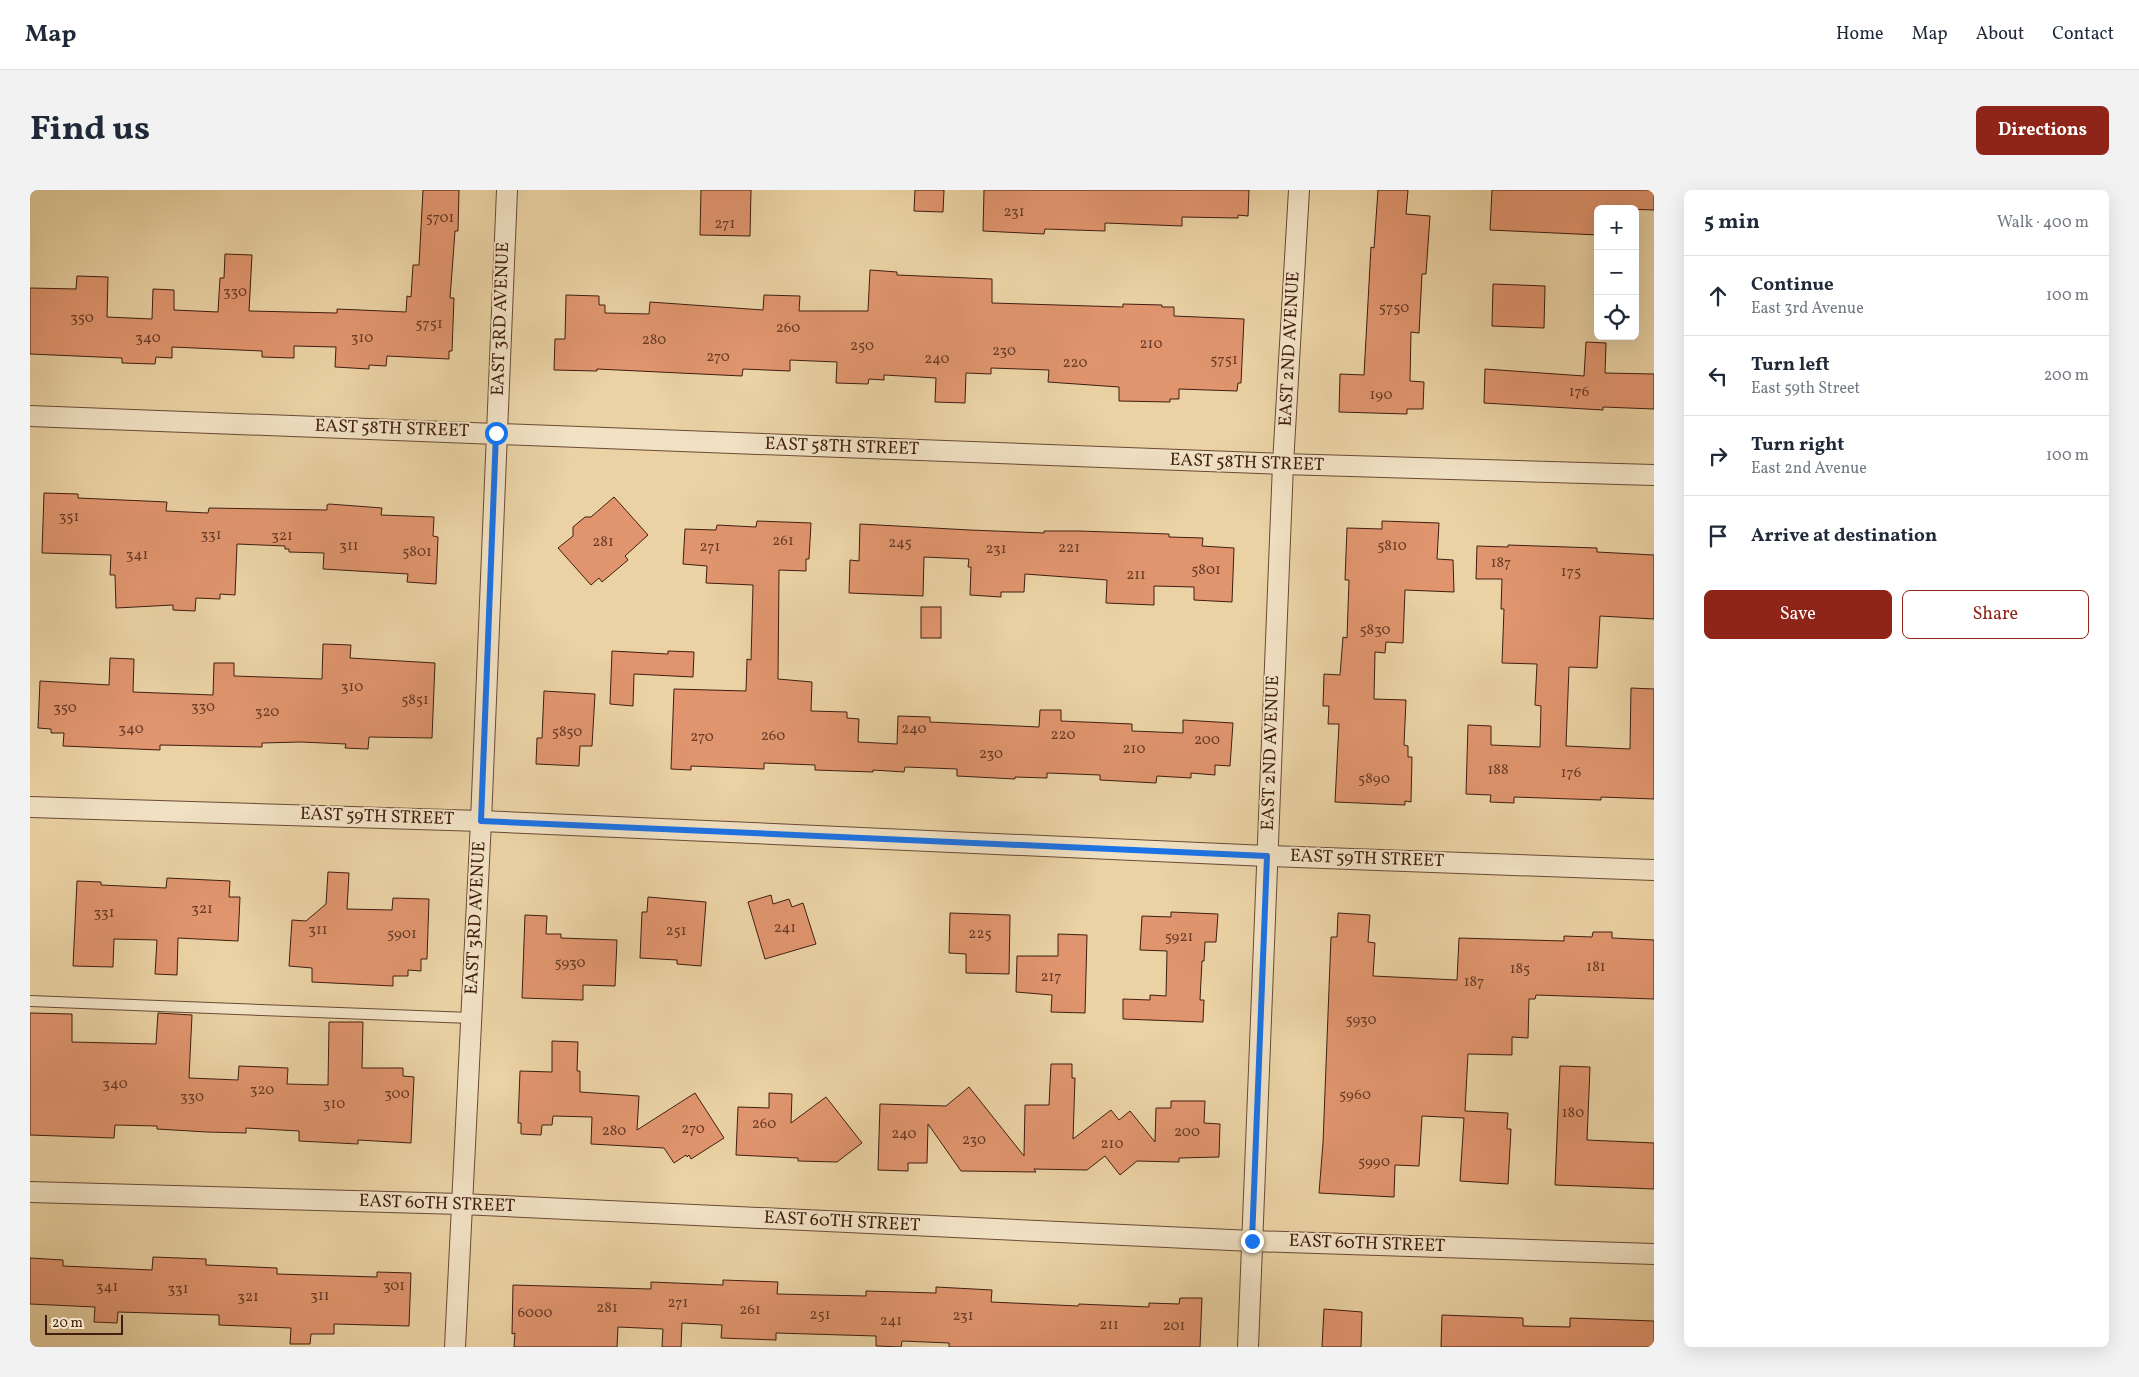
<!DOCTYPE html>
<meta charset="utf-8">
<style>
:root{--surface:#fff;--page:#f2f2f3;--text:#1f2937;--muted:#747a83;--line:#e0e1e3;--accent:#8f2418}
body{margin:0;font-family:Vollkorn,serif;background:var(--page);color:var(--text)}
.controls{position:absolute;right:15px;top:15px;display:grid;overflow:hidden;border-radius:8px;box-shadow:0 5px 20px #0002}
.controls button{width:45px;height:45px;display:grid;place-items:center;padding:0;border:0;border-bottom:1px solid var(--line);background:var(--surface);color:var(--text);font:25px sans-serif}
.scale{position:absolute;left:15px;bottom:12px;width:78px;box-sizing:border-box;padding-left:5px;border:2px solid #401d0f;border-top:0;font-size:14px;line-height:18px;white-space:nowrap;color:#401d0f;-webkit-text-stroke:4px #f1e2c4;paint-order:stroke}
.stop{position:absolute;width:15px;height:15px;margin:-11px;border:4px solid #1a73e8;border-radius:50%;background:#fff}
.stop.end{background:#1a73e8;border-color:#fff;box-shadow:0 1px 5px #0008}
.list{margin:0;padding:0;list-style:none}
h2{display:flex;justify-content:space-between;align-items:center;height:65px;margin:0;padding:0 20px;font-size:21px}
h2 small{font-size:16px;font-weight:400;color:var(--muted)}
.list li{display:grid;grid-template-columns:32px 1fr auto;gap:15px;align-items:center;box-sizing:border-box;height:80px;padding:0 20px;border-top:1px solid var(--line)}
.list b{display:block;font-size:19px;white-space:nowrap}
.list p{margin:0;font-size:16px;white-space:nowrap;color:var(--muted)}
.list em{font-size:16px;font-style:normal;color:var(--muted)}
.actions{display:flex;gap:10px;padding:15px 20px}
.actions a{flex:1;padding:11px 0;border:1px solid var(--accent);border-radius:8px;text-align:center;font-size:18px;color:var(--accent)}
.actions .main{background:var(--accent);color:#fff}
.icon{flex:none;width:28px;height:28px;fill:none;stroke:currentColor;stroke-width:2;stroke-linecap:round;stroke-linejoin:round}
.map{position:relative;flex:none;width:1624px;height:1157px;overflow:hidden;border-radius:8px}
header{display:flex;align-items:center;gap:30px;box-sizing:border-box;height:70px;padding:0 25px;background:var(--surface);border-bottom:1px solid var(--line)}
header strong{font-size:24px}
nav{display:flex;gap:28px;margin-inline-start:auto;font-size:18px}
.intro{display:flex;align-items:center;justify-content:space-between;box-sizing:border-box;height:120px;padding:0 30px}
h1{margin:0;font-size:35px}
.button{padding:12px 22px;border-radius:8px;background:var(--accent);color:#fff;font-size:18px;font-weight:700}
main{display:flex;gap:30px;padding:0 30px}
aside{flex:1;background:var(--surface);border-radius:8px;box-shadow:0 5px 20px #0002}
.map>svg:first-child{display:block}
</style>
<header>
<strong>Map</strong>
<nav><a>Home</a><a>Map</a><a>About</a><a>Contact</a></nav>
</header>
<div class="intro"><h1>Find us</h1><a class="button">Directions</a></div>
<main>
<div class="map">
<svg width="1624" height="1157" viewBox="0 0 1624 1157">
<rect width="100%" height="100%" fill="#ead2a4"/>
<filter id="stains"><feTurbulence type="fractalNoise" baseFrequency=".004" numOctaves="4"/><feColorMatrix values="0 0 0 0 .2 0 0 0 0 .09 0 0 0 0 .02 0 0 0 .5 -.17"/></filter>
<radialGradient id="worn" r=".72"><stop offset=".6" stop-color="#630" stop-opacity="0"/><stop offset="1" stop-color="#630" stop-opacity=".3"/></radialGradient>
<g fill="#e0956e" stroke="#401d0f">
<path d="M 393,0 L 429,0 L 428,41 L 425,41 L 422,82 L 420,108 L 424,108 L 422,161 L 419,161 L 419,169 L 357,166 L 356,176 L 339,175 L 339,179 L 305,177 L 306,157 L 264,156 L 264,168 L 232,167 L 232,161 L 142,157 L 142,168 L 126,167 L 125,174 L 92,173 L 92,168 L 0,164 L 0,98 L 46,99 L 47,86 L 78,87 L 77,127 L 122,129 L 123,99 L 144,100 L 144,120 L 188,122 L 190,88 L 194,88 L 195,64 L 222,65 L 219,121 L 307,123 L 307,119 L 376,122 L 377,106 L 381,107 L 383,75 L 389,75 Z"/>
<path d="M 671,0 L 721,0 L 720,46 L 670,45 Z"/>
<path d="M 885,0 L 914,0 L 913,22 L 884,21 Z"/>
<path d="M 954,0 L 1219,0 L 1218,26 L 1208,25 L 1208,28 L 1152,27 L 1152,36 L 1075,33 L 1075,41 L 1015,39 L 1014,44 L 953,41 Z"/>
<path d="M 1348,0 L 1378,0 L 1376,24 L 1400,26 L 1396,84 L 1392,84 L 1389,143 L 1381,142 L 1380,191 L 1394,192 L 1393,219 L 1377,219 L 1377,224 L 1309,222 L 1310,184 L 1334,185 L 1341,57 L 1344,58 Z"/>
<path d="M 1462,0 L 1624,0 L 1624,20 L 1568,18 L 1568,45 L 1460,40 Z"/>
<path d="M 840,80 L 867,82 L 867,85 L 962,89 L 962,113 L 1093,117 L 1093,114 L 1132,115 L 1132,117 L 1144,117 L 1144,126 L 1214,129 L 1211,193 L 1208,193 L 1207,201 L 1149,199 L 1149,209 L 1140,209 L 1140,212 L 1089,211 L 1089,197 L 1018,192 L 1019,180 L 961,178 L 961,184 L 936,183 L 935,213 L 905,212 L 906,188 L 854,185 L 854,190 L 839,189 L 838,194 L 806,193 L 807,172 L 760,170 L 760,181 L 713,179 L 712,186 L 567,179 L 567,181 L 524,180 L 525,149 L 535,149 L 536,105 L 569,106 L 569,115 L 575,115 L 575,123 L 619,124 L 620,112 L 733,120 L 734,105 L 770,106 L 769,121 L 838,121 Z"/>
<path d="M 1463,94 L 1515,96 L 1514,138 L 1462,136 Z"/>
<path d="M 1556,152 L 1576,153 L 1575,183 L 1624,184 L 1624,219 L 1573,217 L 1573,220 L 1454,213 L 1455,179 L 1554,186 Z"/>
<path d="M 14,303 L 48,304 L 48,308 L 137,312 L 136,321 L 178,323 L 179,318 L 297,320 L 297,315 L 299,314 L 352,318 L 351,325 L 404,327 L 403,346 L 408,347 L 406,394 L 377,392 L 378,384 L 293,379 L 294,363 L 259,362 L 259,359 L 255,359 L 255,356 L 207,354 L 205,405 L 190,404 L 190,409 L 166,408 L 165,421 L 143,420 L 143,415 L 86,418 L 85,385 L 80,385 L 81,365 L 12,363 Z"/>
<path d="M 584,307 L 618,345 L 595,366 L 598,370 L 572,392 L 569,388 L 561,395 L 528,358 L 543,346 L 543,337 L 555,327 L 561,327 Z"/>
<path d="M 727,331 L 781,333 L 779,369 L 776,369 L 776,381 L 749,380 L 748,489 L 782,492 L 781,521 L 817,522 L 817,528 L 829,529 L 828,552 L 867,554 L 868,526 L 900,527 L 900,532 L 1009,537 L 1010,520 L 1031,520 L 1031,531 L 1102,534 L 1102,541 L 1153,543 L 1153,530 L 1203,533 L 1200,576 L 1185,575 L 1185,585 L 1161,583 L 1161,588 L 1127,586 L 1126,593 L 1070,590 L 1070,585 L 1017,583 L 1017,588 L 985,587 L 985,589 L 927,586 L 927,579 L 875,577 L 874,582 L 843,580 L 843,582 L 785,580 L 785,575 L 734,573 L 734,579 L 661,576 L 661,580 L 641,579 L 644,499 L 716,501 L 717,469 L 721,470 L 723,395 L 676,393 L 677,376 L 653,374 L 655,339 L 686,340 L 687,335 L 726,337 Z"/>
<path d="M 1352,331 L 1409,333 L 1407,369 L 1423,370 L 1424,402 L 1375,400 L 1373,453 L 1356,452 L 1355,463 L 1345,462 L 1344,509 L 1376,510 L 1374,555 L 1378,556 L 1378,567 L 1382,567 L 1381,612 L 1375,611 L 1375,615 L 1305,612 L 1309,534 L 1298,534 L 1299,516 L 1293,516 L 1294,484 L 1310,485 L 1313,447 L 1317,448 L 1319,390 L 1315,390 L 1317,338 L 1352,339 Z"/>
<path d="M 830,334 L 940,340 L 1014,343 L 1014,341 L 1049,341 L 1139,344 L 1139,347 L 1173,348 L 1172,356 L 1204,358 L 1202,412 L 1164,410 L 1164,397 L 1124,396 L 1124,415 L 1076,413 L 1077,390 L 995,384 L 994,402 L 971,402 L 971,407 L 940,405 L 941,377 L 938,377 L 939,369 L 894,367 L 893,406 L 819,403 L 820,370 L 829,371 Z"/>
<path d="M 1478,355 L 1567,358 L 1567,362 L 1624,365 L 1624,429 L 1570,426 L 1567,478 L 1539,477 L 1536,556 L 1600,559 L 1601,498 L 1624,499 L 1624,609 L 1571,607 L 1571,610 L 1484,607 L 1484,613 L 1460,612 L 1461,605 L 1436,604 L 1438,535 L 1461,536 L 1461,555 L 1510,557 L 1511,516 L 1505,515 L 1507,474 L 1472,473 L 1474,419 L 1471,419 L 1472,389 L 1446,389 L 1447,356 L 1478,357 Z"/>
<rect x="891" y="417" width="20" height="31"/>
<path d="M 293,454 L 321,455 L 320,468 L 405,473 L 402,548 L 339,547 L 338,559 L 315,558 L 316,554 L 271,552 L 232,553 L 232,557 L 130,555 L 130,560 L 33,556 L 34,543 L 21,543 L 21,539 L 8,538 L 10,491 L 79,495 L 80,468 L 104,469 L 103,502 L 183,505 L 184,473 L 204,473 L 204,486 L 292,489 Z"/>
<path d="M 582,461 L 638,464 L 638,461 L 664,462 L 663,487 L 604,484 L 603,516 L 580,514 Z"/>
<path d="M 514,501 L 565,504 L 562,556 L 550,556 L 549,576 L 506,574 L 507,548 L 512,548 Z"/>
<path d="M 298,682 L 319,683 L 317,719 L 362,720 L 363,708 L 399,709 L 397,769 L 391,769 L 391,781 L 378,780 L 378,786 L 363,786 L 363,796 L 282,792 L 282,778 L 259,776 L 262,730 L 276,731 L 296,714 Z"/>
<path d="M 137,688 L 200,691 L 199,707 L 210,707 L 208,751 L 148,748 L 147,785 L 125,784 L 127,750 L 84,749 L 83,777 L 43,776 L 47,691 L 71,692 L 71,695 L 136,698 Z"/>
<path d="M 741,705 L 743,714 L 759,709 L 762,717 L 773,713 L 786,754 L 735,769 L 718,712 Z"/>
<path d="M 618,707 L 676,712 L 671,776 L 647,774 L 647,770 L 610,768 L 612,722 L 617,722 Z"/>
<path d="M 1141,722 L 1188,724 L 1186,752 L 1175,752 L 1174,771 L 1172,771 L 1170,810 L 1174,810 L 1173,832 L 1093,829 L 1093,809 L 1120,810 L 1120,805 L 1136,806 L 1137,761 L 1110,760 L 1112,726 L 1141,727 Z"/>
<path d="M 920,723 L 980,725 L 979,784 L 936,783 L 936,764 L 919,763 Z"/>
<path d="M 1308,723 L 1340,725 L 1338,752 L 1345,753 L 1343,786 L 1427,790 L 1429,748 L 1534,751 L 1534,746 L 1562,747 L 1563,742 L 1582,742 L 1582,748 L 1624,750 L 1624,809 L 1506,805 L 1505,809 L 1499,809 L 1498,848 L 1482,847 L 1482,865 L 1438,864 L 1435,921 L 1478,923 L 1477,939 L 1481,939 L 1478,994 L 1430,991 L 1434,928 L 1392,926 L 1389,976 L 1365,975 L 1364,1007 L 1289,1003 L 1293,953 L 1301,747 L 1307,747 Z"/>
<path d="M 495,725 L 517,726 L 516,744 L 531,744 L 531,748 L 587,750 L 585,796 L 553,795 L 553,810 L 492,808 Z"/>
<path d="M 1028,744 L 1057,745 L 1055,823 L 1021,822 L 1022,805 L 986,802 L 987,766 L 1028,766 Z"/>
<path d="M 0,823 L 42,824 L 42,852 L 126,854 L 128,823 L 162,825 L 159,888 L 208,890 L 209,876 L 258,878 L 257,894 L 298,895 L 299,832 L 333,832 L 332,878 L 373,878 L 373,886 L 384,887 L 381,953 L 328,950 L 328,954 L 269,951 L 269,941 L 216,938 L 216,943 L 177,942 L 127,939 L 127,936 L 85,935 L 84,948 L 0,945 Z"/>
<path d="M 522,851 L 548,852 L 547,881 L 550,881 L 550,902 L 609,906 L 607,940 L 665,903 L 694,948 L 661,969 L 659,965 L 657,967 L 656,965 L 644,973 L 634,958 L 561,954 L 562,927 L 523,926 L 522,935 L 512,935 L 511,945 L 491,944 L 491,933 L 488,933 L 490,881 L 522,882 Z"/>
<path d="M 1021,874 L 1042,874 L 1042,888 L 1045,888 L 1043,949 L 1081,920 L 1089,930 L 1100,921 L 1125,952 L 1126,918 L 1141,918 L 1141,911 L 1175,911 L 1174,933 L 1190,934 L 1189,967 L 1149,968 L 1149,972 L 1107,971 L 1090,985 L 1075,966 L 1057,980 L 1004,979 L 1006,982 L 931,981 L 898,934 L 897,973 L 878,973 L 878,981 L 848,980 L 850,914 L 916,916 L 939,897 L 994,966 L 995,915 L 1019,915 Z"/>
<path d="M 1530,876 L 1560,877 L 1557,950 L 1624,953 L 1624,999 L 1525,995 Z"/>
<path d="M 739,903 L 762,904 L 761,933 L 796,907 L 832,953 L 807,972 L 768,971 L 768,968 L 706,965 L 708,917 L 739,918 Z"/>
<path d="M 123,1067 L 176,1069 L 176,1075 L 247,1078 L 247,1084 L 347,1087 L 347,1082 L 381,1083 L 379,1136 L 304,1134 L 304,1144 L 281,1144 L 280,1154 L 260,1154 L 261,1138 L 189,1135 L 189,1125 L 88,1122 L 87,1133 L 64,1132 L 65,1117 L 0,1114 L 0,1068 L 33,1070 L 33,1076 L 122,1080 Z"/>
<path d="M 693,1090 L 748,1092 L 747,1104 L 836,1106 L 836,1101 L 906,1103 L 906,1097 L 962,1100 L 961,1112 L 1048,1116 L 1049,1114 L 1119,1117 L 1119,1113 L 1149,1114 L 1150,1108 L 1172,1108 L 1170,1157 L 919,1157 L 919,1153 L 872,1151 L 871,1157 L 846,1156 L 846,1146 L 746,1143 L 746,1150 L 691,1148 L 692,1135 L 652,1133 L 651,1157 L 632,1157 L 633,1139 L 588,1137 L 587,1157 L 484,1157 L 485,1143 L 482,1144 L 483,1095 L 621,1099 L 621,1092 L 693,1095 Z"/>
<path d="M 1294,1119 L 1332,1122 L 1331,1157 L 1292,1157 Z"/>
<path d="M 1412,1125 L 1493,1128 L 1493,1136 L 1540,1137 L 1540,1128 L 1624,1131 L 1624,1157 L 1411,1157 Z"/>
</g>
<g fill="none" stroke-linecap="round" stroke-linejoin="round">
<g stroke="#6a4a34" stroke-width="12">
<path id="lane" d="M 0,811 L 441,828"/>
</g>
<g stroke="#6a4a34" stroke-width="22">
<g id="street">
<path d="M 0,226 L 1253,274 L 1624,285"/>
<path d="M 0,617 L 451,631 L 1237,666 L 1624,680"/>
<path d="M 0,1002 L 431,1014 L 1222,1051 L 1624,1064"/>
<path d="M 425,1157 L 451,631 L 477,0"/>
<path d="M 1218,1157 L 1253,274 L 1269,0"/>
</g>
</g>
<use href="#lane" stroke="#f1e2c4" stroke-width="10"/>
<use href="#street" stroke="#f1e2c4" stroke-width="20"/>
</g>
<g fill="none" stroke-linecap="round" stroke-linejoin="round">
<path stroke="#1a73e8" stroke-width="6" d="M 466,243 L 451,631 L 1237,666 L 1222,1051"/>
</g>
<g text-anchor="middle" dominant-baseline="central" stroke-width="4" stroke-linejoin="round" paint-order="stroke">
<g font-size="15" fill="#683b27">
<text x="984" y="22">231</text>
<text x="410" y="28">5701</text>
<text x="695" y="34">271</text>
<text x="205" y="102">330</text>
<text x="1364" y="118">5750</text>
<text x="52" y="128">350</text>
<text x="399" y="134">5751</text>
<text x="758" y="138">260</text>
<text x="118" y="148">340</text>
<text x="332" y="148">310</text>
<text x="624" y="150">280</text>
<text x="1121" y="154">210</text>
<text x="832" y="156">250</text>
<text x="974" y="161">230</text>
<text x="688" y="167">270</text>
<text x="907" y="169">240</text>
<text x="1194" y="170">5751</text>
<text x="1045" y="173">220</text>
<text x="1549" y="202">176</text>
<text x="1351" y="205">190</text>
<text x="39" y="327">351</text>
<text x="181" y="345">331</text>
<text x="252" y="346">321</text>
<text x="753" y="351">261</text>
<text x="573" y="352">281</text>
<text x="870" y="353">245</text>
<text x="319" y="356">311</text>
<text x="1362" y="356">5810</text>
<text x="680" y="357">271</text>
<text x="1039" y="358">221</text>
<text x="966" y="359">231</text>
<text x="387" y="362">5801</text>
<text x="107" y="365">341</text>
<text x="1471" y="373">187</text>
<text x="1176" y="380">5801</text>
<text x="1541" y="382">175</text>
<text x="1106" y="385">211</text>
<text x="1345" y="440">5830</text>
<text x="322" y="497">310</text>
<text x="385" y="510">5851</text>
<text x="173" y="517">330</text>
<text x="35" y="518">350</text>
<text x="237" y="522">320</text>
<text x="101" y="539">340</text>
<text x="884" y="539">240</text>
<text x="537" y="542">5850</text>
<text x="1033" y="545">220</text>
<text x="743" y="546">260</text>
<text x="672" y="547">270</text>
<text x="1177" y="550">200</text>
<text x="1104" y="559">210</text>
<text x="961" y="564">230</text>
<text x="1468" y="580">188</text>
<text x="1541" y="583">176</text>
<text x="1344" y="589">5890</text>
<text x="172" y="719">321</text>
<text x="74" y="723">331</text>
<text x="755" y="738">241</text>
<text x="288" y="740">311</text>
<text x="646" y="741">251</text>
<text x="372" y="744">5901</text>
<text x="950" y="744">225</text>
<text x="1149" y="747">5921</text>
<text x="540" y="773">5930</text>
<text x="1566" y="777">181</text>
<text x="1490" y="779">185</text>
<text x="1021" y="787">217</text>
<text x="1444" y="792">187</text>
<text x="1331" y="830">5930</text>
<text x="85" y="894">340</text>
<text x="232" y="900">320</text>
<text x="367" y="904">300</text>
<text x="1325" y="905">5960</text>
<text x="162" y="907">330</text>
<text x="304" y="914">310</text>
<text x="1543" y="923">180</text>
<text x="734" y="934">260</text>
<text x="663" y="939">270</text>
<text x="584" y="941">280</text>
<text x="1157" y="942">200</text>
<text x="874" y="944">240</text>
<text x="944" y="950">230</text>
<text x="1082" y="954">210</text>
<text x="1344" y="972">5990</text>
<text x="364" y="1096">301</text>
<text x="77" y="1097">341</text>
<text x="148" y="1099">331</text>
<text x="290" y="1106">311</text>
<text x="218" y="1107">321</text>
<text x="648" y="1113">271</text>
<text x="577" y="1118">281</text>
<text x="720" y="1120">261</text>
<text x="505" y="1123">6000</text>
<text x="790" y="1125">251</text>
<text x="933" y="1126">231</text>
<text x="861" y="1131">241</text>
<text x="1079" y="1135">211</text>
<text x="1144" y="1136">201</text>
</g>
<g font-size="18" fill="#401d0f" stroke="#f1e2c4">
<text transform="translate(471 129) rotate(-88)">EAST 3RD AVENUE</text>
<text transform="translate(1260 159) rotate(-87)">EAST 2ND AVENUE</text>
<text transform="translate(362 239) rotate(2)">EAST 58TH STREET</text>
<text transform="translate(812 257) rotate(2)">EAST 58TH STREET</text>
<text transform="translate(1217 273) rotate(2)">EAST 58TH STREET</text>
<text transform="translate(1241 563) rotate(-88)">EAST 2ND AVENUE</text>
<text transform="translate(347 627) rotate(2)">EAST 59TH STREET</text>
<text transform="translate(1337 669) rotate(2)">EAST 59TH STREET</text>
<text transform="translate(446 728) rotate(-87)">EAST 3RD AVENUE</text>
<text transform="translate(407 1014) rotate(2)">EAST 60TH STREET</text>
<text transform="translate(812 1032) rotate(3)">EAST 60TH STREET</text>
<text transform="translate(1337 1054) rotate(2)">EAST 60TH STREET</text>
</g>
</g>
<rect width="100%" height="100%" filter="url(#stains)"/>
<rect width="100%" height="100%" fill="url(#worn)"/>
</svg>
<div class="controls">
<button>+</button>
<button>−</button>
<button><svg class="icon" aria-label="locate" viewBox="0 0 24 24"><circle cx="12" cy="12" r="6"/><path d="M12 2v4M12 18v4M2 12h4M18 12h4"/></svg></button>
</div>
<div class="scale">20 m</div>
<div class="stop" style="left:466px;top:243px"></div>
<div class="stop end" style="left:1222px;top:1051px"></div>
</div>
<aside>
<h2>5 min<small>Walk · 400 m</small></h2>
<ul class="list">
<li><svg class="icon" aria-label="ahead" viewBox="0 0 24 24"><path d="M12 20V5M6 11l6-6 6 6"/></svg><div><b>Continue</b><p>East 3rd Avenue</p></div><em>100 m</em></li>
<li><svg class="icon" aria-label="left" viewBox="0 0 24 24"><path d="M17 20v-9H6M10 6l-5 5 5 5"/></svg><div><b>Turn left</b><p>East 59th Street</p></div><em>200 m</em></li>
<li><svg class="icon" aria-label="right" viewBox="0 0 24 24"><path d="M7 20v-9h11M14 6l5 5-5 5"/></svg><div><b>Turn right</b><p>East 2nd Avenue</p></div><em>100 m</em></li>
<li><svg class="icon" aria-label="arrive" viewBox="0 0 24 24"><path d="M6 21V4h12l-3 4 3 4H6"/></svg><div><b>Arrive at destination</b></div></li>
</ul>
<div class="actions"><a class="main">Save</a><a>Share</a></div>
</aside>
</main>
